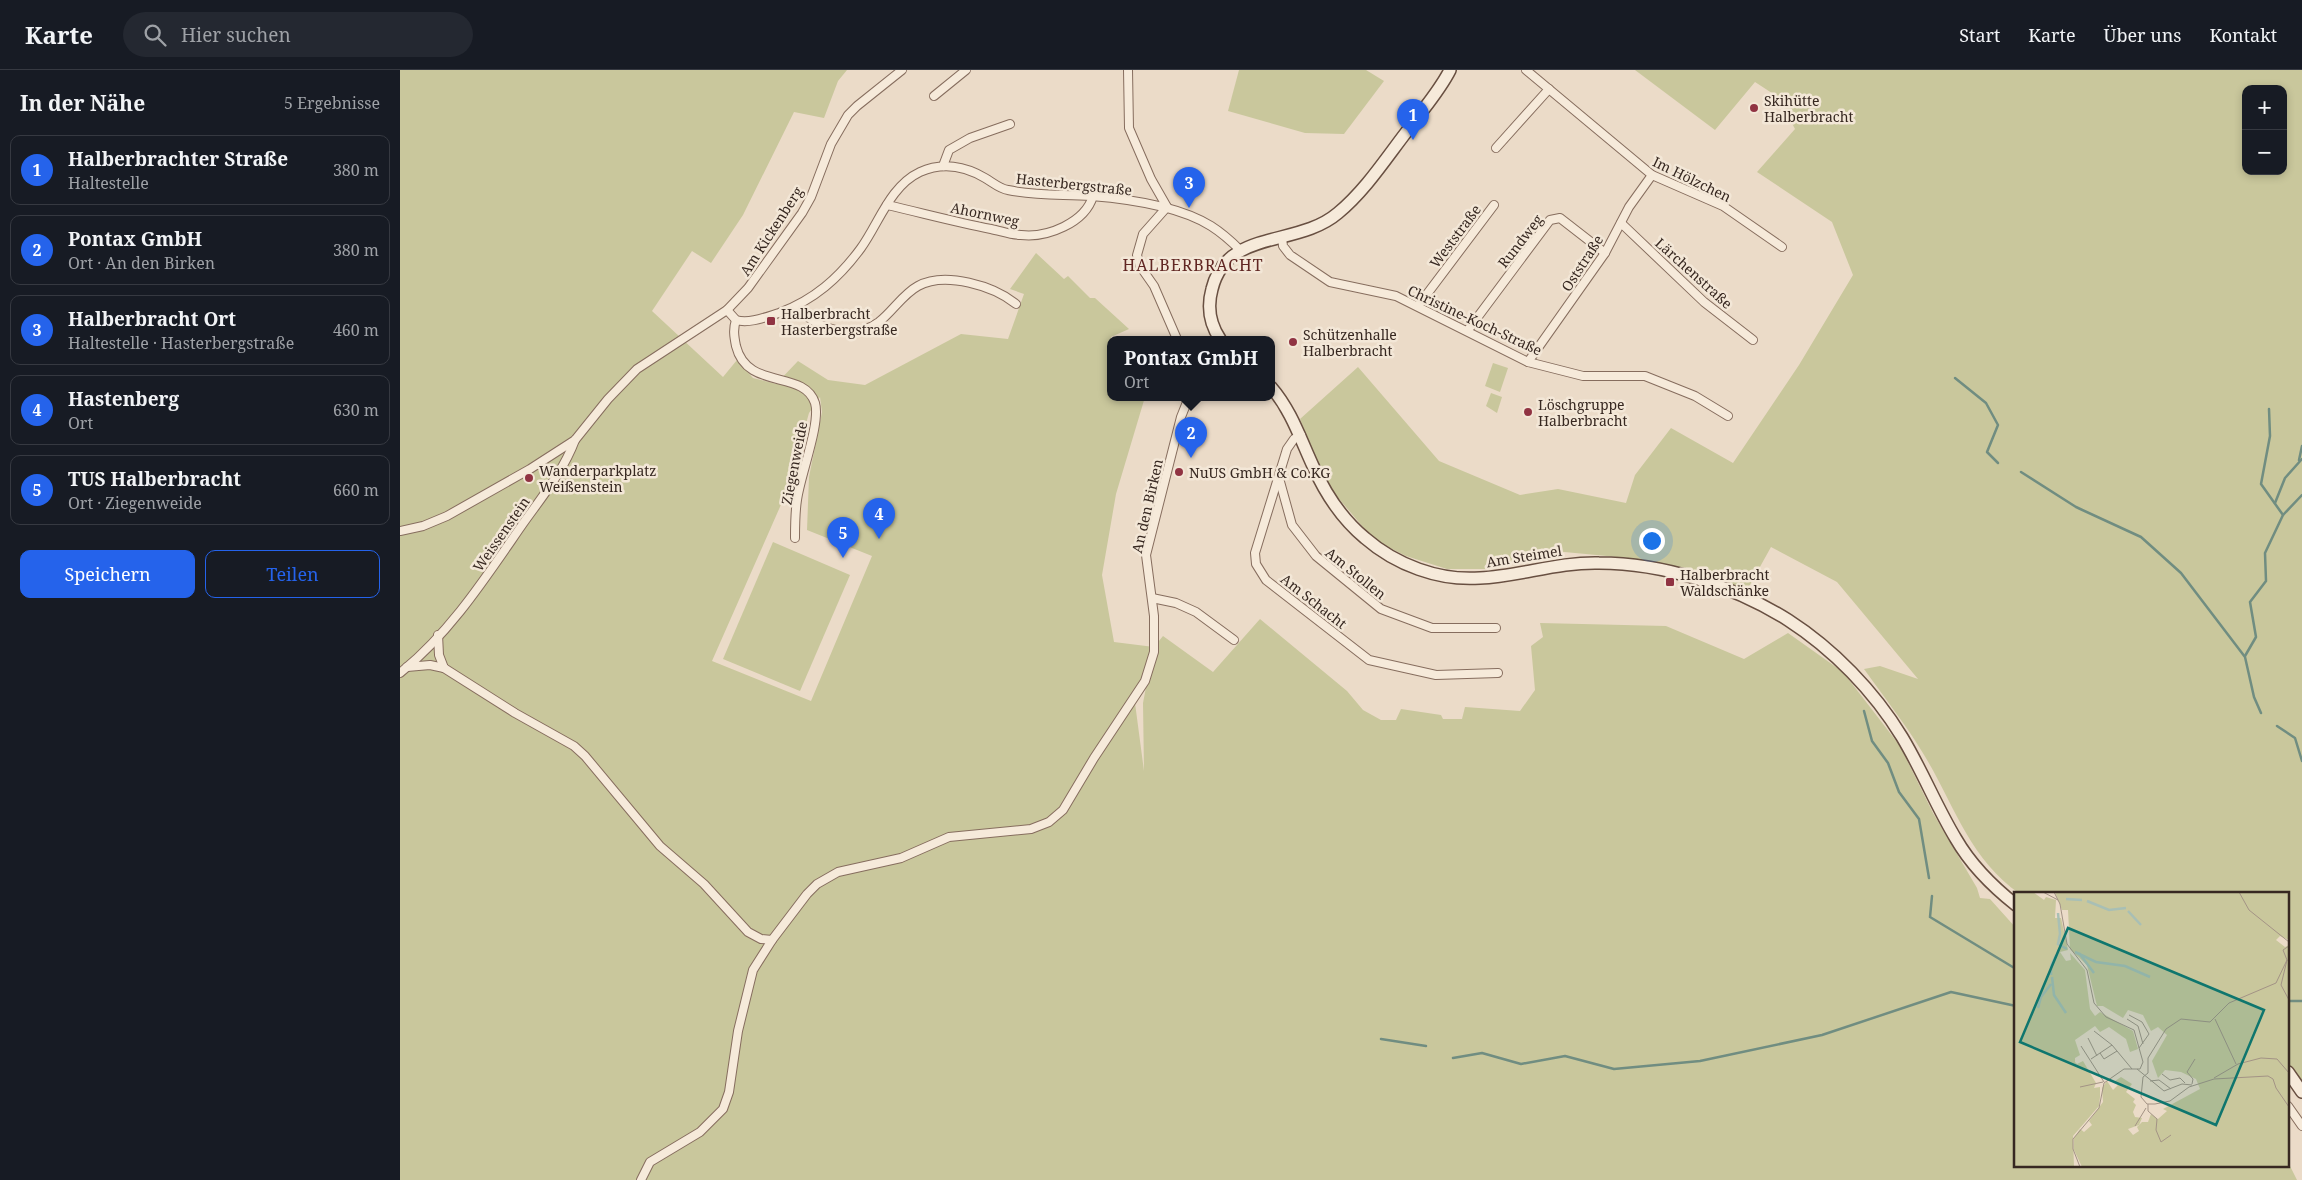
<!DOCTYPE html>
<html lang="de">
<meta charset="utf-8">
<style>
:root{--surface:#171b24;--page:#242831;--text:#f1f3f6;--muted:#9ea1a6;--line:#363941;--accent:#2563eb}
body{margin:0;font-family:"Noto Serif",serif;background:var(--page);color:var(--text)}
.controls{position:absolute;right:15px;top:15px;display:grid;overflow:hidden;border-radius:10px;box-shadow:0 2px 8px #0003}
.controls button{width:45px;height:45px;display:grid;place-items:center;padding:0;border:0;border-bottom:1px solid var(--line);background:var(--surface);color:var(--text);font:25px sans-serif}
.you{position:absolute;left:1251px;top:470px;width:18px;height:18px;margin:-12px;border:4px solid #fff;border-radius:50%;background:#1a73e8;box-shadow:0 0 0 8px #1a73e833}
.badge{display:grid;place-items:center;width:32px;height:32px;border-radius:50%;background:var(--accent);color:#fff;font-size:16px;font-weight:700}
.pin{position:absolute;translate:-50% -41px;filter:drop-shadow(0 1px 2px #0008)}
.pin::after{content:'';position:absolute;top:26px;width:18px;height:15px;background:inherit;clip-path:polygon(0 0,100% 0,50% 100%)}
.popup{position:absolute;left:707px;top:266px;width:168px;height:65px;box-sizing:border-box;display:grid;place-content:center;border-radius:10px;background:var(--surface);filter:drop-shadow(0 1px 4px #0005);font-size:16px;white-space:nowrap;color:var(--muted)}
.popup b{font-size:19px;color:var(--text)}
.popup::after{content:'';position:absolute;left:50%;top:100%;margin-left:-10px;border:10px solid transparent;border-top-color:var(--surface)}
.list{margin:0;padding:0;list-style:none}
h2{display:flex;justify-content:space-between;align-items:center;height:65px;margin:0;padding:0 20px;font-size:21px}
h2 small{font-size:16px;font-weight:400;color:var(--muted)}
.list li{display:grid;grid-template-columns:32px 1fr auto;gap:15px;align-items:center;box-sizing:border-box;height:70px;margin:0 10px 10px;padding:0 10px;border:1px solid var(--line);border-radius:10px}
.list b{display:block;font-size:19px;white-space:nowrap}
.list p{margin:0;font-size:16px;white-space:nowrap;color:var(--muted)}
.list em{font-size:16px;font-style:normal;color:var(--muted)}
.actions{display:flex;gap:10px;padding:15px 20px}
.actions a{flex:1;padding:11px 0;border:1px solid var(--accent);border-radius:10px;text-align:center;font-size:18px;color:var(--accent)}
.actions .main{background:var(--accent);color:#fff}
.icon{flex:none;width:28px;height:28px;fill:none;stroke:currentColor;stroke-width:2;stroke-linecap:round;stroke-linejoin:round}
.map{position:relative;flex:none;width:1902px;height:1110px;overflow:hidden}
header{display:flex;align-items:center;gap:30px;box-sizing:border-box;height:70px;padding:0 25px;background:var(--surface);border-bottom:1px solid var(--line)}
header strong{font-size:24px}
nav{display:flex;gap:28px;margin-inline-start:auto;font-size:18px}
.search{width:350px;height:45px;background:var(--page);display:flex;align-items:center;gap:12px;box-sizing:border-box;padding:0 18px;border-radius:28px;color:var(--muted);font-size:19px}
main{display:flex}
aside{flex:1;background:var(--surface)}
.map>svg:first-child{display:block}
</style>
<header>
<strong>Karte</strong>
<div class="search"><svg class="icon" aria-label="search" viewBox="0 0 24 24"><circle cx="10" cy="10" r="6"/><path d="M15 15l6 6"/></svg>Hier suchen</div>
<nav><a>Start</a><a>Karte</a><a>Über uns</a><a>Kontakt</a></nav>
</header>
<main>
<aside>
<h2>In der Nähe<small>5 Ergebnisse</small></h2>
<ul class="list">
<li><span class="badge">1</span><div><b>Halberbrachter Straße</b><p>Haltestelle</p></div><em>380 m</em></li>
<li><span class="badge">2</span><div><b>Pontax GmbH</b><p>Ort · An den Birken</p></div><em>380 m</em></li>
<li><span class="badge">3</span><div><b>Halberbracht Ort</b><p>Haltestelle · Hasterbergstraße</p></div><em>460 m</em></li>
<li><span class="badge">4</span><div><b>Hastenberg</b><p>Ort</p></div><em>630 m</em></li>
<li><span class="badge">5</span><div><b>TUS Halberbracht</b><p>Ort · Ziegenweide</p></div><em>660 m</em></li>
</ul>
<div class="actions"><a class="main">Speichern</a><a>Teilen</a></div>
</aside>
<div class="map">
<svg width="1902" height="1110" viewBox="0 0 1902 1110">
<rect width="100%" height="100%" fill="#ebdbc8"/>
<g fill="#c9c79c" fill-rule="evenodd">
<path d="M 0,0 L 447,0 L 438,11 L 424,48 L 394,42 L 343,145 L 311,193 L 292,181 L 252,241 L 323,307 L 337,290 L 353,308 L 376,314 L 398,291 L 428,310 L 465,315 L 561,264 L 608,269 L 624,224 L 610,219 L 636,183 L 664,209 L 668,206 L 690,228 L 695,228 L 729,259 L 711,267 L 711,327 L 745,327 L 716,424 L 702,505 L 714,572 L 754,577 L 763,566 L 813,602 L 860,549 L 947,621 L 963,640 L 981,650 L 996,650 L 1001,639 L 1041,645 L 1043,649 L 1062,649 L 1065,637 L 1120,641 L 1135,620 L 1131,576 L 1143,567 L 1140,553 L 1266,556 L 1344,589 L 1388,563 L 1443,602 L 1500,676 L 1533,743 L 1577,818 L 1580,828 L 1590,829 L 1616,858 L 1616,1096 L 1888,1096 L 1888,1092 L 1897,1110 L 245,1110 L 243,1098 L 236,1110 L 0,1110 ZM 420,327 L 422,342 L 409,407 L 407,460 L 472,486 L 411,631 L 312,591 L 387,421 L 409,343 ZM 750,596 L 743,633 L 744,701 L 735,633 Z"/>
<path d="M 839,0 L 966,0 L 984,11 L 944,64 L 905,63 L 828,41 Z"/>
<path d="M 1235,0 L 1902,0 L 1902,1012 L 1888,995 L 1888,824 L 1620,824 C 1567,787 1554,732 1521,680 C 1504,652 1483,626 1464,599 L 1480,596 L 1518,609 L 1437,512 L 1371,477 L 1346,522 L 1295,502 L 1228,488 L 1154,481 L 1085,499 L 1047,499 L 1006,486 L 974,470 L 934,423 L 923,405 L 900,349 L 958,297 L 1039,391 L 1120,425 L 1158,419 L 1226,433 L 1235,405 L 1271,358 L 1333,393 L 1399,295 L 1453,205 L 1432,152 L 1357,102 L 1395,59 L 1378,27 L 1355,12 L 1315,60 ZM 1846,19 L 1883,19 L 1883,101 L 1846,101 Z"/>
<path d="M 1093,293 L 1108,298 L 1100,322 L 1085,316 Z"/>
<path d="M 1091,323 L 1102,327 L 1097,343 L 1086,336 Z"/>
<path d="M 373,472 L 450,505 L 400,621 L 323,589 Z"/>
</g>
<g fill="none" stroke-linecap="round" stroke-linejoin="round">
<g stroke="#708d81" stroke-width="2.5">
<path d="M 1555,308 L 1586,333 L 1598,355 L 1587,382 L 1598,393"/>
<path d="M 1899,390 L 1902,376"/>
<path d="M 1621,402 L 1676,437 L 1741,467 L 1781,503 L 1845,587 L 1854,627 L 1861,643"/>
<path d="M 1875,433 L 1885,408 L 1902,389"/>
<path d="M 1883,445 L 1902,425"/>
<path d="M 1845,586 L 1856,567 L 1850,532 L 1866,511 L 1865,483 L 1883,445 L 1861,414 L 1870,366 L 1869,339"/>
<path d="M 1464,641 L 1472,671 L 1488,693 L 1499,722 L 1519,749 L 1529,808"/>
<path d="M 1877,656 L 1895,668 L 1902,691"/>
<path d="M 1532,826 L 1530,847 L 1616,899"/>
<path d="M 1888,931 L 1902,931"/>
<path d="M 981,969 L 1026,976"/>
<path d="M 1053,988 L 1082,983 L 1121,994 L 1165,986 L 1214,999 L 1300,991 L 1422,965 L 1551,922 L 1616,936"/>
</g>
<g stroke="#866d5e" stroke-width="10">
<g id="street">
<path d="M 728,0 L 729,58 L 751,109 L 767,137"/>
<path d="M 1126,0 L 1252,105 L 1323,136 L 1382,177"/>
<path d="M 534,26 L 566,0"/>
<path d="M 1096,78 L 1149,19"/>
<path d="M 543,96 L 549,80 L 570,68 L 610,54"/>
<path d="M 487,135 C 522,143 556,152 591,159 C 601,161 611,165 621,165 C 647,168 685,153 693,126"/>
<path d="M 767,137 L 743,164 L 737,185 L 740,196 L 754,216 L 777,269"/>
<path d="M 1221,153 L 1304,232 L 1353,270"/>
<path d="M 882,168 L 883,176 L 890,185 L 930,212 L 996,226 L 1128,292 L 1183,306 L 1245,306 L 1295,326 L 1328,346"/>
<path d="M 397,236 C 415,259 453,271 479,252 C 493,241 503,224 518,216 C 545,201 594,216 616,234"/>
<path d="M 1018,236 L 1094,135"/>
<path d="M 327,240 L 336,250 C 349,254 366,247 379,243 C 414,230 439,208 461,178 C 479,153 490,116 520,102 C 542,92 565,96 585,108 C 592,112 600,119 608,120 C 636,126 664,124 691,126 C 729,129 779,136 811,156 C 822,163 831,171 840,180"/>
<path d="M 336,250 C 333,259 334,266 336,276 C 347,321 404,299 415,333 C 421,353 400,406 397,430 C 395,443 395,456 395,468"/>
<path d="M 1068,260 L 1150,150 L 1160,148 L 1205,183"/>
<path d="M 1128,292 L 1205,183 L 1229,137 L 1252,105"/>
<path d="M 901,365 L 894,369 L 887,379 L 855,483 L 856,494 L 866,510 L 969,590 L 1036,605 L 1098,603"/>
<path d="M 879,408 L 892,455 L 916,486 L 981,539 L 1032,558 L 1096,558"/>
<path d="M 0,461 L 23,456 L 47,446 L 130,399 L 175,370 L 208,329 L 237,299 L 327,240 L 348,218 L 402,143 L 411,127 L 431,74 L 448,45 L 457,36 L 502,0"/>
<path d="M 752,528 L 776,533 L 796,542 L 834,570"/>
<path d="M 38,565 L 39,585 L 44,598 L 115,643 L 174,676 L 185,686 L 260,776 L 304,814 L 348,862 L 361,869 L 372,870"/>
<path d="M 7,597 L 30,595 L 44,598"/>
<path d="M 0,603 C 50,563 86,507 122,455 C 141,428 163,402 175,370"/>
<path d="M 1888,1036 L 1902,1056"/>
<path d="M 241,1110 L 250,1092 L 300,1062 L 323,1039 L 329,1022 L 338,961 L 353,900 L 372,870 L 407,824 L 417,814 L 438,802 L 501,788 L 549,767 L 631,759 L 649,752 L 663,740 L 694,688 L 745,611 L 754,582 L 754,546 L 746,485 L 781,347 L 789,327"/>
</g>
</g>
<g stroke="#684f41" stroke-width="14">
<g id="secondary">
<path d="M 820,269 C 810,254 807,237 812,219 C 827,158 897,178 938,143 C 967,119 988,85 1011,56 C 1024,38 1040,20 1050,0"/>
<path d="M 871,317 C 891,340 900,368 913,396 C 925,423 942,449 965,468 C 996,495 1039,511 1080,508 C 1120,506 1158,492 1199,493 C 1263,493 1334,516 1388,550 C 1433,579 1474,621 1502,667 C 1522,700 1536,736 1556,769 C 1571,795 1592,816 1616,835"/>
<path d="M 1888,1002 L 1902,1022"/>
</g>
</g>
<use href="#street" stroke="#f6eada" stroke-width="8"/>
<use href="#secondary" stroke="#f6eada" stroke-width="11"/>
</g>
<g fill="#903342" stroke="#f3e7d7" stroke-width="2">
<circle cx="1354" cy="38" r="5"/>
<rect x="366" y="246" width="10" height="10" rx="2.5"/>
<circle cx="893" cy="272" r="5"/>
<circle cx="1128" cy="342" r="5"/>
<circle cx="779" cy="402" r="5"/>
<circle cx="129" cy="408" r="5"/>
<rect x="1265" y="507" width="10" height="10" rx="2.5"/>
</g>
<g text-anchor="middle" dominant-baseline="central" stroke-width="5" stroke-linejoin="round" paint-order="stroke">
<g font-size="14" fill="#372821" stroke="#f3e7d7" text-anchor="start">
<text x="1364" y="30">Skihütte<tspan x="1364" dy="16">Halberbracht</tspan></text>
<text x="381" y="243">Halberbracht<tspan x="381" dy="16">Hasterbergstraße</tspan></text>
<text x="903" y="264">Schützenhalle<tspan x="903" dy="16">Halberbracht</tspan></text>
<text x="1138" y="334">Löschgruppe<tspan x="1138" dy="16">Halberbracht</tspan></text>
<text x="139" y="400">Wanderparkplatz<tspan x="139" dy="16">Weißenstein</tspan></text>
<text x="789" y="402">NuUS GmbH &amp; Co.KG</text>
<text x="1280" y="504">Halberbracht<tspan x="1280" dy="16">Waldschänke</tspan></text>
</g>
<g font-size="14" fill="#372821" stroke="#f3e7d7">
<text transform="translate(1292 109) rotate(26)">Im Hölzchen</text>
<text transform="translate(674 114) rotate(6)">Hasterbergstraße</text>
<text transform="translate(585 144) rotate(12)">Ahornweg</text>
<text transform="translate(371 161) rotate(-57)">Am Kickenberg</text>
<text transform="translate(1055 166) rotate(-53)">Weststraße</text>
<text transform="translate(1120 171) rotate(-52)">Rundweg</text>
<text transform="translate(1182 193) rotate(-57)">Oststraße</text>
<text transform="translate(1294 203) rotate(42)">Lärchenstraße</text>
<text transform="translate(1075 250) rotate(25)">Christine-Koch-Straße</text>
<text transform="translate(394 393) rotate(-79)">Ziegenweide</text>
<text transform="translate(747 436) rotate(-77)">An den Birken</text>
<text transform="translate(101 464) rotate(-55)">Weissenstein</text>
<text transform="translate(1124 486) rotate(-9)">Am Steimel</text>
<text transform="translate(956 503) rotate(39)">Am Stollen</text>
<text transform="translate(914 531) rotate(38)">Am Schacht</text>
</g>
<g font-size="16" letter-spacing="1" fill="#612723" stroke="#f3e7d7">
<text x="793" y="195">HALBERBRACHT</text>
</g>
</g>
<g transform="translate(1614 822)">
<rect width="275" height="275" fill="#ebdbc8"/>
<path d="M 0,0 L 19,0 L 30,8 L 32,5 L 42,8 L 41,26 L 47,26 L 54,58 L 46,60 L 52,69 L 57,68 L 56,61 L 71,78 L 76,117 L 81,124 L 86,120 L 119,139 L 124,157 L 116,160 L 112,147 L 95,135 L 86,140 L 81,134 L 61,148 L 66,163 L 61,166 L 61,170 L 63,172 L 69,169 L 82,191 L 80,196 L 86,195 L 86,205 L 85,214 L 59,244 L 60,275 L 0,275 ZM 41,0 L 275,0 L 275,48 L 266,44 L 262,48 L 271,55 L 275,53 L 275,275 L 68,275 L 60,258 L 60,246 L 66,237 L 70,240 L 78,233 L 75,229 L 89,210 L 88,196 L 93,189 L 99,198 L 104,193 L 101,189 L 107,185 L 118,192 L 112,200 L 121,207 L 119,210 L 122,213 L 119,220 L 121,225 L 128,226 L 125,233 L 114,237 L 119,243 L 125,239 L 123,235 L 128,230 L 134,230 L 137,222 L 144,227 L 153,219 L 149,217 L 186,197 L 182,187 L 167,180 L 151,178 L 144,186 L 138,169 L 153,143 L 144,135 L 137,139 L 129,123 L 114,118 L 109,126 L 89,114 L 83,114 L 73,73 L 56,57 L 54,18 L 48,18 Z" fill="#c9c79c"/>
<path fill="none" stroke="#a8bfb5" stroke-width="2.5" d="M 52,7 L 68,8M 73,9 L 95,18 L 112,16M 114,19 L 127,33M 44,21 L 46,42 L 44,52 L 53,57M 61,60 L 82,70 L 111,74 L 136,85M 65,61 L 80,81M 37,83 L 37,74 L 42,63M 38,85 L 40,103 L 52,121M 24,116 L 27,105 L 37,92"/>
<path fill="none" stroke="#a39385" stroke-width="1" d="M 29,0 L 44,8M 40,0 L 46,12 L 53,52 L 73,78 L 80,111 L 92,125 L 120,138 L 129,170 L 126,177 L 110,177 L 90,191 L 85,216 L 59,247 L 59,257 L 66,275M 225,0 L 235,18 L 275,50M 275,54 L 269,58 L 273,68 L 267,93 L 275,108M 115,123 L 128,130 L 135,142 L 125,156M 113,127 L 124,134 L 129,152M 201,127 L 222,172M 80,139 L 98,153 L 118,177M 74,146 L 83,164M 67,154 L 90,190M 86,161 L 90,167 L 103,159M 77,167 L 98,153M 123,177 L 150,199 L 168,192 L 178,193M 148,182 L 156,188 L 166,186 L 171,191M 129,185 L 134,181 L 134,166 L 152,137 L 167,127 L 196,130 L 215,111 L 262,91 L 273,68M 129,185 L 127,205 L 133,212 L 141,212 L 156,209 L 175,195 L 200,187 L 254,184 L 259,187 L 262,196 L 275,215M 200,186 L 224,172 L 247,166 L 263,167 L 275,181M 136,189 L 145,188 L 157,197M 178,192 L 179,187 L 173,180 L 181,167M 66,195 L 89,190M 134,212 L 134,219 L 143,227 L 142,238 L 147,250 L 157,243M 121,234 L 132,216"/>
<path fill="#0f766e" fill-opacity="0.15" stroke="#0f766e" stroke-width="2.5" d="M 54,36 L 250,118 L 202,233 L 6,150 Z"/>
<rect width="275" height="275" fill="none" stroke="#372821" stroke-width="2.5"/>
</g>
</svg>
<div class="controls">
<button>+</button>
<button>−</button>
</div>
<div class="you"></div>
<div class="pin badge" style="left:1013px;top:70px">1</div>
<div class="pin badge" style="left:791px;top:388px">2</div>
<div class="popup"><b>Pontax GmbH</b>Ort</div>
<div class="pin badge" style="left:789px;top:138px">3</div>
<div class="pin badge" style="left:479px;top:469px">4</div>
<div class="pin badge" style="left:443px;top:488px">5</div>
</div>
</main>
